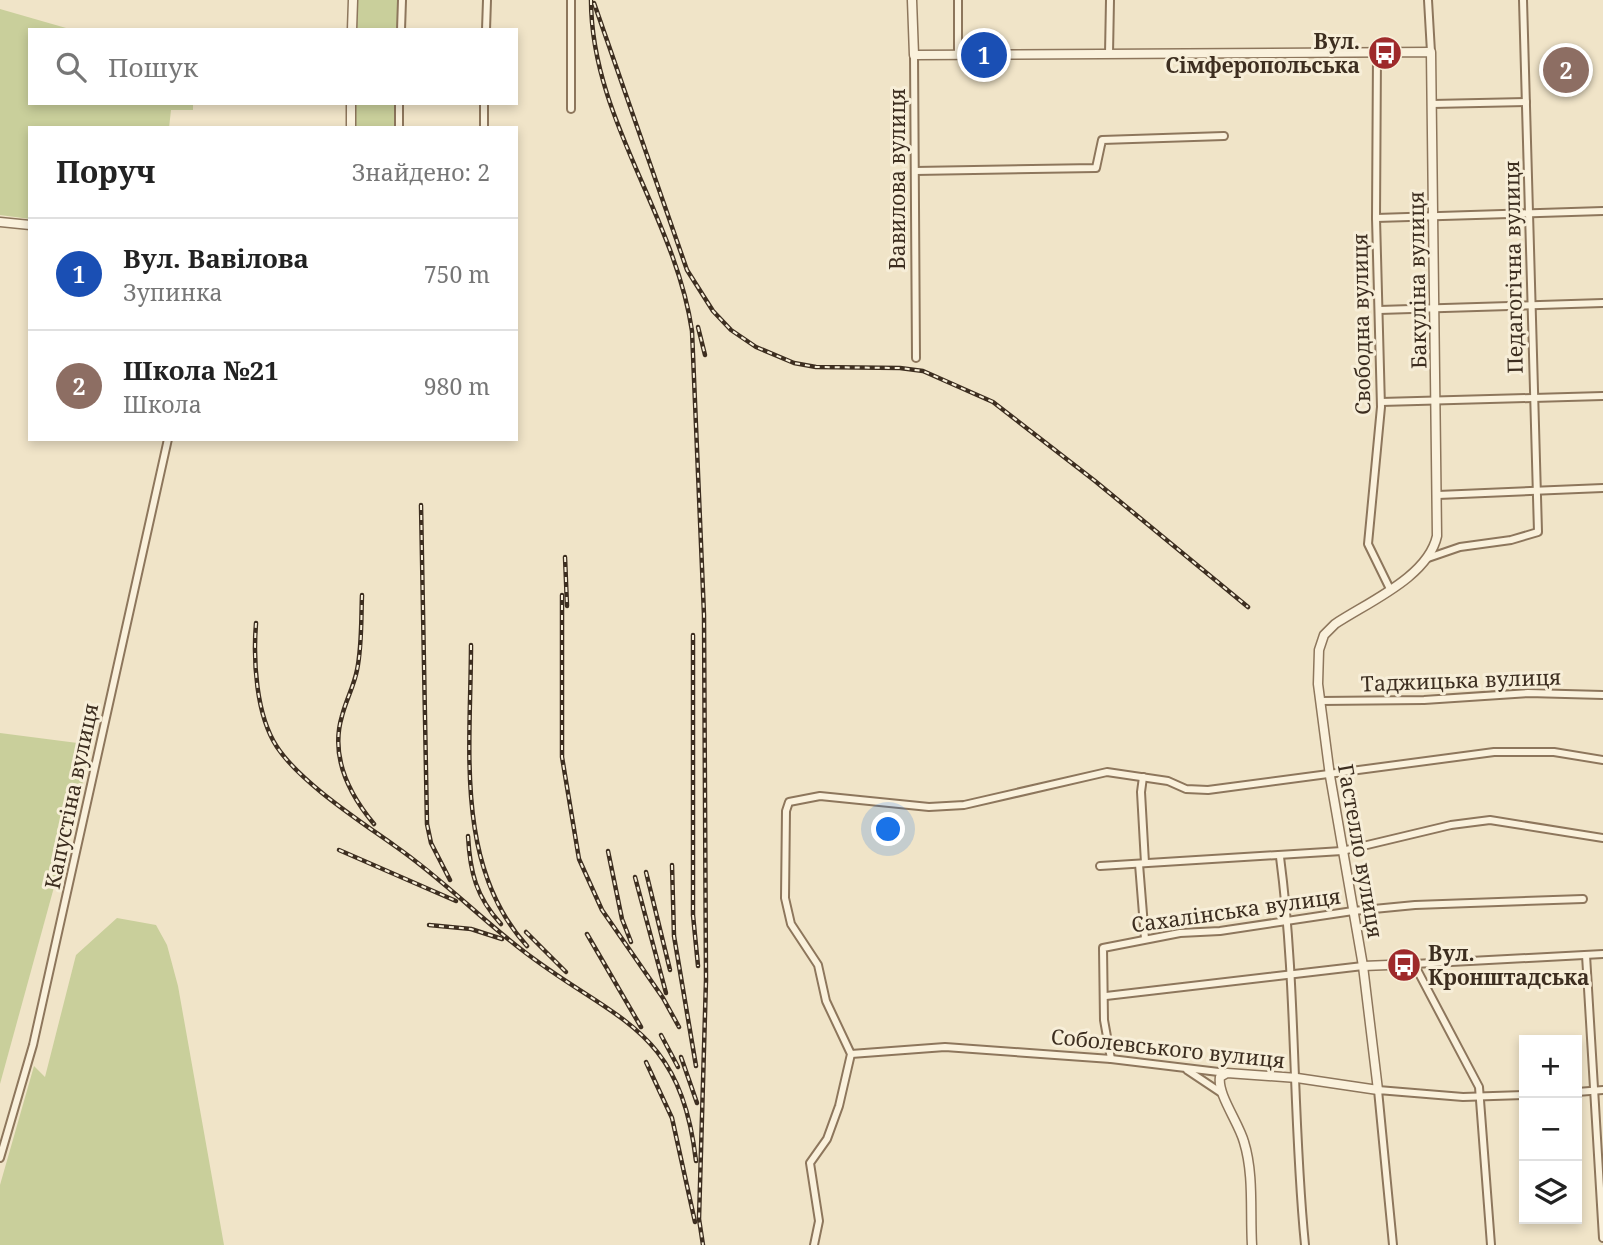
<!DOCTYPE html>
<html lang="uk">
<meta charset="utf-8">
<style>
:root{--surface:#fff;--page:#f2f2f2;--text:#222;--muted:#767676;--line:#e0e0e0;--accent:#2563eb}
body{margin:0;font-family:"Noto Serif",serif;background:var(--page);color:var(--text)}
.controls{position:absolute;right:21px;bottom:21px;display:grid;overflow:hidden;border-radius:0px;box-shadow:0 4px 10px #0003}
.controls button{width:63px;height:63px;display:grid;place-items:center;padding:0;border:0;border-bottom:2px solid var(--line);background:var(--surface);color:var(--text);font:35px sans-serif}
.you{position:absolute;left:889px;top:830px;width:24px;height:24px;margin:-18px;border:5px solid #fff;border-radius:50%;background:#1a73e8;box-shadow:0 0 0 10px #1a73e833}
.badge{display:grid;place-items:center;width:46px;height:46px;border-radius:50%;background:var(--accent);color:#fff;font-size:23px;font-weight:700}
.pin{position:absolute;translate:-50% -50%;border:4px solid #fff;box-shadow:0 2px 7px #0006}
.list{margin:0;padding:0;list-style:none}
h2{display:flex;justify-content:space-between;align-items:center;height:91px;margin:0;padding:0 28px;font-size:30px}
h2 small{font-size:23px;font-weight:400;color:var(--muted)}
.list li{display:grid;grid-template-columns:46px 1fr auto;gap:21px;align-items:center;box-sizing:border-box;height:112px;padding:0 28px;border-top:2px solid var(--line)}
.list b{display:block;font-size:26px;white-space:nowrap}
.list p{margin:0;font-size:23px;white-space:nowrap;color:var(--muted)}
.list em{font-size:23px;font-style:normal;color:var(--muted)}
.icon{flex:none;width:38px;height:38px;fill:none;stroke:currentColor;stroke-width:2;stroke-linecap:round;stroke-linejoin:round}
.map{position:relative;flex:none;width:1603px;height:1245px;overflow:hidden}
.search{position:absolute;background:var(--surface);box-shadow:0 4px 10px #0003;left:28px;top:28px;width:490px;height:77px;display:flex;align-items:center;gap:18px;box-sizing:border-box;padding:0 24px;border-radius:0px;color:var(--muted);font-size:26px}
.panel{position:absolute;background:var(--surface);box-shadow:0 4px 10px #0003;left:28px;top:126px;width:490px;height:315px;border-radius:0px}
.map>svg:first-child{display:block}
</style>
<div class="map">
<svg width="1603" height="1245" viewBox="0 0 1603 1245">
<rect width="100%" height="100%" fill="#f0e4c8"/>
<g fill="#c9cf9b">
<path d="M 357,0 L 398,0 L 397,30 L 356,30 Z"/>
<path d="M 0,9 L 73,30 L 30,30 L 30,103 L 193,103 L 193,110 L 171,110 L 169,128 L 30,128 L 30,219 L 0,215 Z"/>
<path d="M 355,103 L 395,103 L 394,128 L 354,128 Z"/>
<path d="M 0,733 L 93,745 L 0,1084 Z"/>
<path d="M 117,918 L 156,925 L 167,945 L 178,986 L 224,1245 L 0,1245 L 0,1185 L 34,1066 L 45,1077 L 76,955 Z"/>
</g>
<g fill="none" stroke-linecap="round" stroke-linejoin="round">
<g stroke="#8d765c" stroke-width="10">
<g id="minor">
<path d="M 1428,0 L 1431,52"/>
<path d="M 401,30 L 402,0"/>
<path d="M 486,30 L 487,0"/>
<path d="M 1377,53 L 1376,218 L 1381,407 L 1368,544 L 1390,589"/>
<path d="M 1109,54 L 1110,0"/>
<path d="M 914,55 L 916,358"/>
<path d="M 958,55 L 958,0"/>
<path d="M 1432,104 L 1526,102"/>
<path d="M 571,109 L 571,0"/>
<path d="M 399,128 L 399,103"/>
<path d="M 484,128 L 484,103"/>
<path d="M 915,171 L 1096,168 L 1102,140 L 1224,136"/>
<path d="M 1376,218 L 1603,211"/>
<path d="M 1379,310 L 1603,303"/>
<path d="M 1381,402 L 1603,396"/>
<path d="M 1438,495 L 1603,488"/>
<path d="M 1428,558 L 1460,547 L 1511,540 L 1538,532 L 1523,0"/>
<path d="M 1320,701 L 1424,700 L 1528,693 L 1603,695"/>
<path d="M 1143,777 L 1141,792 L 1145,863"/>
<path d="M 1280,857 C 1297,986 1292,1116 1305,1245"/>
<path d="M 1139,864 L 1145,939"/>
<path d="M 1100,866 L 1342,851 L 1451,825 L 1490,820 L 1603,838"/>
<path d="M 1586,955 L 1603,1238"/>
<path d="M 1106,996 L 1363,966"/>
<path d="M 851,1054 L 945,1047 L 1111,1059 L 1227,1073"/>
<path d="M 1111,1059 L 1104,1020 L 1103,948 L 1180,933 L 1220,931 L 1353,911 L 1415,905 L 1583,899"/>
<path d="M 1187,1070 L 1220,1092"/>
<path d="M 1577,1092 L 1603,1090"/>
<path d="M 0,1158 L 33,1045 L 168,439"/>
<path d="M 814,1245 L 819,1221 L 810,1163 L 827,1139 L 839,1106 L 851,1054 L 826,1001 L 818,965 L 791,924 L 785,898 L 786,811 L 789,802 L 820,796 L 929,807 L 964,805 L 1107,772 L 1168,781 L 1186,789 L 1208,790 L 1494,752 L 1554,752 L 1603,760"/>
<path d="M 1393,1245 L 1378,1090 L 1463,1097 L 1524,1095"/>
<path d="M 1491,1245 L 1479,1087 L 1414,964 L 1603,954"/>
</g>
</g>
<g stroke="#8d765c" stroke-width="11">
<g id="tertiary">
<path d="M 912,0 L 914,55 L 1431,52 L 1437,536 C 1428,577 1368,602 1335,624 L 1324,635 L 1319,650 L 1318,684 L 1330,776 L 1363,966 L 1378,1090 L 1297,1078 L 1227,1073 L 1220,1077 C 1217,1094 1239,1123 1244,1142 C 1254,1174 1250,1212 1252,1245"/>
<path d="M 352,30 L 353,0"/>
<path d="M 351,128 L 351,103"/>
<path d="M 0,222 L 30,225"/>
<path d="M 1363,966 L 1414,964"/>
</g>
</g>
<use href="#minor" stroke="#faf1dc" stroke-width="6"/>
<use href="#tertiary" stroke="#faf1dc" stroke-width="8"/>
<g stroke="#3d2e20" stroke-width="4.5">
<g id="rail">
<path d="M 591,0 C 591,118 675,216 692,331 L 704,615 L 706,980 L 699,1219 L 703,1245"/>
<path d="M 594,3 L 687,270 L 713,311 L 731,330 L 756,347 L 794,363 L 816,367 L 900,368 L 923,371 L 993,402 L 1095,481 L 1248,607"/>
<path d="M 698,327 L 705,355"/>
<path d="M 421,505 L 427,824 L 431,843 L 450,880"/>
<path d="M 565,557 L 567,606"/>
<path d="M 362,595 C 361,620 362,646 357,670 C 354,686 346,700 342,716 C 330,756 349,794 374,824"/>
<path d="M 562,595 L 562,757 L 579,859 L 602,910 L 663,998 L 679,1027"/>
<path d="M 256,623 C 253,661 256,715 277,747 C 301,783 360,821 395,846 C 440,877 479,917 522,950 C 615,1022 680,1025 696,1161"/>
<path d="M 693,635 L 693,915 L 698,966"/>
<path d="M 471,645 C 471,746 454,866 527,946"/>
<path d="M 468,836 C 470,872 476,897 501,924"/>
<path d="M 339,850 L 456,901"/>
<path d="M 608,851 L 622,919 L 631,942"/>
<path d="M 672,865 L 674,936 L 696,1066"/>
<path d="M 646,872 L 670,970"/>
<path d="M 635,877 L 666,993"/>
<path d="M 429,925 L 471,929 L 502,939"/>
<path d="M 526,932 L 566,972"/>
<path d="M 587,934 L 641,1027"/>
<path d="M 661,1035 L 678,1067"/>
<path d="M 681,1057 L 697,1103"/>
<path d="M 646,1062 L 672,1118 L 695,1222"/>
</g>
</g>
<use href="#rail" stroke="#f7eed8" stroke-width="2" stroke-dasharray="5" stroke-linecap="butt"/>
</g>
<defs>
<g id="bus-disc" transform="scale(1.75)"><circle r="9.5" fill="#9e2a2b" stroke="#f7eed8"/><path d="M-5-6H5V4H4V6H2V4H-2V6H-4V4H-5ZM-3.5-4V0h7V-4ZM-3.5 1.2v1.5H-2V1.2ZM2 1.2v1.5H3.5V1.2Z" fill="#fff"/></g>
</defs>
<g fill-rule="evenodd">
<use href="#bus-disc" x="1385" y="53"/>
<use href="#bus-disc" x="1404" y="965"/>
</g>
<g text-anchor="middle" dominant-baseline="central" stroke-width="6" stroke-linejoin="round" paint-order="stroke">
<g font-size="21" font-weight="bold" fill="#3d2e20" stroke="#f7eed8" text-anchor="end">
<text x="1360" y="41">Вул.<tspan x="1360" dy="24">Сімферопольська</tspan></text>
<text x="1428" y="953" text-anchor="start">Вул.<tspan x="1428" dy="24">Кронштадська</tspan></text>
</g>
<g font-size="21" fill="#3d2e20" stroke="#f7eed8">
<text transform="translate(897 179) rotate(-90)">Вавилова вулиця</text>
<text transform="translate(1513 267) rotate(-91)">Педагогічна вулиця</text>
<text transform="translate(1417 280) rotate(-91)">Бакуліна вулиця</text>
<text transform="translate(1361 324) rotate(-91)">Свободна вулиця</text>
<text transform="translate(1461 680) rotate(-2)">Таджицька вулиця</text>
<text transform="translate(71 796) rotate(-78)">Капустіна вулиця</text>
<text transform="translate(1361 851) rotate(80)">Гастелло вулиця</text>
<text transform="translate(1236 910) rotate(-8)">Сахалінська вулиця</text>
<text transform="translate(1168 1048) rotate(6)">Соболевського вулиця</text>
</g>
</g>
</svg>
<div class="controls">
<button>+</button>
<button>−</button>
<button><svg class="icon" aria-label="layers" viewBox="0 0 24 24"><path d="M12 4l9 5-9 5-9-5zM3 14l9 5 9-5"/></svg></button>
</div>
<div class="you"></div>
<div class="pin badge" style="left:984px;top:55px;background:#1a4fb4">1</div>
<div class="pin badge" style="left:1566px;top:70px;background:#8d6e63">2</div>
<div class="search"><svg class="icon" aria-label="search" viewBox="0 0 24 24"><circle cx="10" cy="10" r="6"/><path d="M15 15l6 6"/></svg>Пошук</div>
<section class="panel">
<h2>Поруч<small>Знайдено: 2</small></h2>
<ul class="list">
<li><span class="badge" style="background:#1a4fb4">1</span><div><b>Вул. Вавілова</b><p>Зупинка</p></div><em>750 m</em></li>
<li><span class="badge" style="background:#8d6e63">2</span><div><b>Школа №21</b><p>Школа</p></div><em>980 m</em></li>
</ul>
</section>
</div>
